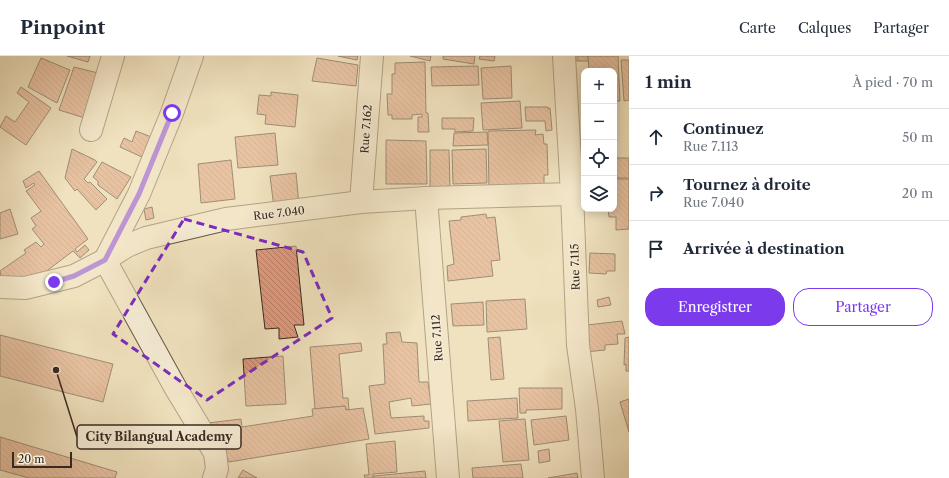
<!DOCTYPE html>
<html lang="fr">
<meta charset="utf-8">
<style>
:root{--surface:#fff;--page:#f6f6f7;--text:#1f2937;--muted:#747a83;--line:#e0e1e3;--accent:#7c3aed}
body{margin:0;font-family:"Libre Caslon Text",serif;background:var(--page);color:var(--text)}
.controls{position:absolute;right:12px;top:12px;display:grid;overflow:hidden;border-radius:8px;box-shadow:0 2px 10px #0003}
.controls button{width:36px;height:36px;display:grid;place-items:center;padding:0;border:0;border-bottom:1px solid var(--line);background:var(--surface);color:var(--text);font:20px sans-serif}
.scale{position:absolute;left:12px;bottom:10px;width:60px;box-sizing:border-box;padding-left:4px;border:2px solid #382921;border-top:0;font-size:11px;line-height:14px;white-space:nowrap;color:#382921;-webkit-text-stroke:3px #f5ecd5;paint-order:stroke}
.stop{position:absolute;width:12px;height:12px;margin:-9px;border:3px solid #7c3aed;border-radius:50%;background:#fff}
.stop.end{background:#7c3aed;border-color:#fff;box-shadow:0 1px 4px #0008}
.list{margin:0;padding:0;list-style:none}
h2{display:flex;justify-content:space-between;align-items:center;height:52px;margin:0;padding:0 16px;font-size:17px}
h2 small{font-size:13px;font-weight:400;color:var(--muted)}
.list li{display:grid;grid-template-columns:26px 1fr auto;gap:12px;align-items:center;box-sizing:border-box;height:56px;padding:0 16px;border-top:1px solid var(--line)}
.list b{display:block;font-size:15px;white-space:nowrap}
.list p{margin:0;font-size:13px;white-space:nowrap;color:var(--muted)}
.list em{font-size:13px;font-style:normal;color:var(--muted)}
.actions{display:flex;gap:8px;padding:12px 16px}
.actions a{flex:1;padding:9px 0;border:1px solid var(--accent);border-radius:16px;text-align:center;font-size:14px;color:var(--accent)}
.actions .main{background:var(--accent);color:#fff}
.icon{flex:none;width:22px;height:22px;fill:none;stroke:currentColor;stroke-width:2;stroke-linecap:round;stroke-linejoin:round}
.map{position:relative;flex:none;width:629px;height:422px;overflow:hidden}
header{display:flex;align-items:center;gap:24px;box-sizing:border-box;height:56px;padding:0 20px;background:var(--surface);border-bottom:1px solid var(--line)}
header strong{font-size:19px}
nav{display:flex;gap:22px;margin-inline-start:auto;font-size:14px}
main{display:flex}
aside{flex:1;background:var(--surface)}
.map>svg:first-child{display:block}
</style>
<header>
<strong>Pinpoint</strong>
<nav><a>Carte</a><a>Calques</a><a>Partager</a></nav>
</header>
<main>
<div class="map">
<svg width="629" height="422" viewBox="0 0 629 422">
<defs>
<pattern id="building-back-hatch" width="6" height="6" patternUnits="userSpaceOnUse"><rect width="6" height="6" fill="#e09b7f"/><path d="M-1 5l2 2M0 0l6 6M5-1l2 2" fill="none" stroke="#b77e68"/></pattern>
</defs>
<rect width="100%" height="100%" fill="#f0e2be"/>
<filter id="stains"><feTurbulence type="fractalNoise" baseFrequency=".005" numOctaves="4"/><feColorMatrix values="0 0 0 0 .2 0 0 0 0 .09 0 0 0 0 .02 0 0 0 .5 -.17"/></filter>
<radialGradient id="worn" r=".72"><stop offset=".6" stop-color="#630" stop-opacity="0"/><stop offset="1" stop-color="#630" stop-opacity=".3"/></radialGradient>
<g fill="url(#building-back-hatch)" stroke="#382921">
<path d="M 67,0 L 90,0 L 88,6 Z"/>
<path d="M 338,0 L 358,0 L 357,4 Z"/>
<path d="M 410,0 L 431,0 L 430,5 Z"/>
<path d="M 443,0 L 475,0 L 474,8 L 443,3 Z"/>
<path d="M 480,0 L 495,0 L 494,5 L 479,3 Z"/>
<rect x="577" y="0" width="11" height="5"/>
<path d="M 588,0 L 618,0 L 620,45 L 614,45 L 614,15 L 589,15 Z"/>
<path d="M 41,2 L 70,14 L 57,47 L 28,31 Z"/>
<path d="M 317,2 L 358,9 L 356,30 L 312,25 Z"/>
<path d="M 621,4 L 629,4 L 629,44 L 624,45 Z"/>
<path d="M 425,6 L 426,57 L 428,57 L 429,76 L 418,76 L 418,61 L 422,61 L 422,58 L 412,59 L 412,63 L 392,63 L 392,59 L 388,59 L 387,38 L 392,38 L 392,18 L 395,18 L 395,7 Z"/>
<path d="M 478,10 L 479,29 L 432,30 L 431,11 Z"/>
<path d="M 511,10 L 512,42 L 483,43 L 481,12 Z"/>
<path d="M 74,11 L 102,18 L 85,62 L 59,54 Z"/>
<path d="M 21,31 L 51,52 L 26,89 L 0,71 L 6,60 L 15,66 L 29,46 L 17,37 Z"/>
<path d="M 271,36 L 298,39 L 295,71 L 265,68 L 266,59 L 257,58 L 259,39 L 271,40 Z"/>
<path d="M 520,45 L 522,72 L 483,74 L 481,47 Z"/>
<path d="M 525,51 L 548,51 L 548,53 L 550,52 L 552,74 L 546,75 L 545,65 L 526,65 Z"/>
<path d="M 442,62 L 474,62 L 473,75 L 455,76 L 455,73 L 442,73 Z"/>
<path d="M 536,74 L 535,79 L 543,78 L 544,88 L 547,88 L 548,119 L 544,119 L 544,128 L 489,135 L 488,75 Z"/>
<path d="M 136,75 L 154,82 L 144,102 L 120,91 L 124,82 L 132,86 Z"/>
<path d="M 487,76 L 488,89 L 453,90 L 454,77 Z"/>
<path d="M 275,77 L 278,109 L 238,112 L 235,81 Z"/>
<path d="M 386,84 L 426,85 L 427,128 L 386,128 Z"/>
<path d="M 72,93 L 95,104 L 97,106 L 84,123 L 88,127 L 90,126 L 107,143 L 96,154 L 77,133 L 75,135 L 65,122 Z"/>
<path d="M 486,93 L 487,127 L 453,128 L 452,94 Z"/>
<path d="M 430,94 L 449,94 L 450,133 L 430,133 Z"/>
<rect x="614" y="102" width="15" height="20"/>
<path d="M 578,103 L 584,103 L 584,128 L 579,128 Z"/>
<path d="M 231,104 L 235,143 L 201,147 L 198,108 Z"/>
<path d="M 102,106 L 131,121 L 117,143 L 98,129 L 98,125 L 93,121 Z"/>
<path d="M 39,115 L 88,183 L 75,193 L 77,196 L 85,189 L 89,194 L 80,202 L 73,195 L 44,217 L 2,227 L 0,215 L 26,197 L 24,194 L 36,186 L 41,191 L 44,188 L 32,173 L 36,170 L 31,162 L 41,155 L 26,135 L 35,129 L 34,127 L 26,132 L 23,125 Z"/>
<path d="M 296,117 L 299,149 L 274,152 L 270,120 Z"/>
<path d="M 614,123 L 629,123 L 629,173 L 616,174 L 616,161 L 609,161 L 608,153 L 614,153 Z"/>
<path d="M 152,151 L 154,162 L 146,164 L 144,153 Z"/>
<path d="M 10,153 L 18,178 L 0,183 L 0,157 Z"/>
<path d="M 486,158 L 487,162 L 495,161 L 500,204 L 491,205 L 493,220 L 448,225 L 447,210 L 454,208 L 449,165 L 461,164 L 461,161 Z"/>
<path d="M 296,190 L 304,269 L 294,269 L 298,281 L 279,283 L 279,272 L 265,273 L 256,194 Z"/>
<path d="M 590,197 L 615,198 L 615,215 L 607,215 L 606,218 L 589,217 Z"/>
<path d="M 609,241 L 611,249 L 598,251 L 597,244 Z"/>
<path d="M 525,243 L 527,273 L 487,276 L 486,245 Z"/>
<path d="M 483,246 L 484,269 L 453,270 L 451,248 Z"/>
<path d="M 622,265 L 625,278 L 617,278 L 618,288 L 605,289 L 605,294 L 585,296 L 587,269 Z"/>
<path d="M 400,276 L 402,286 L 417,287 L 419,326 L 428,326 L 431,348 L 412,350 L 411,342 L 389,346 L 391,362 L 424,360 L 424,365 L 429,365 L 429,372 L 375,378 L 369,330 L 385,328 L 383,288 L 387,288 L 386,277 Z"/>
<path d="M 0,279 L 113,308 L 103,346 L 0,320 Z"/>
<path d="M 500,281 L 504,323 L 491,324 L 488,282 Z"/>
<path d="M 629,281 L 629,315 L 626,315 L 626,308 L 624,309 L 625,282 Z"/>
<path d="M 361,287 L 362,295 L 339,298 L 343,342 L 348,342 L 349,354 L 346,354 L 345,350 L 315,353 L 310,291 Z"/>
<path d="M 283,300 L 286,348 L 246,350 L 243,303 Z"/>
<path d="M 519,332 L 562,332 L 562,353 L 526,354 L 526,357 L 520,357 Z"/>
<path d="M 517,342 L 518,362 L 468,365 L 467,345 Z"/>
<path d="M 629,343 L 629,376 L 620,346 Z"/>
<path d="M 345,350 L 346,354 L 363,352 L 369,383 L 229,406 L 208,367 L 241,363 L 242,371 L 313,360 L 312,353 Z"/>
<path d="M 566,360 L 569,384 L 534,389 L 531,364 Z"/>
<path d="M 525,363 L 529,404 L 503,406 L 499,365 Z"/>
<path d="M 0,381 L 117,416 L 115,422 L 29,422 L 0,414 Z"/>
<path d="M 395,385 L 397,416 L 373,418 L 373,422 L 365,422 L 364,419 L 369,419 L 366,388 Z"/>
<path d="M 549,393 L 550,405 L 539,407 L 538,395 Z"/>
<path d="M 521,408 L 523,422 L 473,422 L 472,412 Z"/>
<path d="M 243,414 L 257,422 L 238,422 Z"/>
<path d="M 425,415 L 426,422 L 374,422 L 374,420 Z"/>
<path d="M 577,417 L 578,422 L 548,422 Z"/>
</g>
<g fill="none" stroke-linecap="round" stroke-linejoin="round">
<g stroke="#665748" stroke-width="24">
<g id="minor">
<path d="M 192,0 L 172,57 L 139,138 L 105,204 L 175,331 L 215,397 L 217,413 L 214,422"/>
<path d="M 564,0 L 572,138 L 578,289 L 587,353 L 593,422"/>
<path d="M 91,74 L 113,0"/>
<path d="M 426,142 L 448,422"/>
<path d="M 361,146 L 372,0"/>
<path d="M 0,231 L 25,232 L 74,220 L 105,204 L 127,190 L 146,182 L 226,163 L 361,146 L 426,142 L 572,138"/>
</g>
</g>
<use href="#minor" stroke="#f5ecd5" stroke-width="22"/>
</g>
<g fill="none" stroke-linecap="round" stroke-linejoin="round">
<path stroke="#7c3aed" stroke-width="5" d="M 54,226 L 74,220 L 105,204 L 139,138 L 172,57"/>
</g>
<path d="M0 0H629V422H0ZM 184,163 L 303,196 L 332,262 L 207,344 L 113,278 Z" fill="#f0e2be" fill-opacity=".55" fill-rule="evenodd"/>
<path fill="none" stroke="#7b2cbf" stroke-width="3" stroke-dasharray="8 5" stroke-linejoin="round" d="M 184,163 L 303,196 L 332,262 L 207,344 L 113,278 Z"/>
<g text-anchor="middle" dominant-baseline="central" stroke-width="3" stroke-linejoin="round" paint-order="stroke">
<g font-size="11" fill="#382921" stroke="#f5ecd5">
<text transform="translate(366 73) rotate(-86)">Rue 7.162</text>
<text transform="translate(279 157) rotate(-7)">Rue 7.040</text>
<text transform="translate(575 211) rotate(-92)">Rue 7.115</text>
<text transform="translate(437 282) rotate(-94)">Rue 7.112</text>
</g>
</g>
<path fill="none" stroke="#382921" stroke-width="1.5" d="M56 314L77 381"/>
<circle fill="#382921" stroke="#f5ecd5" stroke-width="1.5" cx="56" cy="314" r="4"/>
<rect fill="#f5ecd5" stroke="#382921" stroke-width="1.5" x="77" y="369" width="164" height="24" rx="4"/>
<g font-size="12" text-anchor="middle" font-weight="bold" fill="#382921">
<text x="159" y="385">City Bilangual Academy</text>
</g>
<rect width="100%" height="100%" filter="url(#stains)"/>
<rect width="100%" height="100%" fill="url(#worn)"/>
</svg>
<div class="controls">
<button>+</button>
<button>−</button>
<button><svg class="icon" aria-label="locate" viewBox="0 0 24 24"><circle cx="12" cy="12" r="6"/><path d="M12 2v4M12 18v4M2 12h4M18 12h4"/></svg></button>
<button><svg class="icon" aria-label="layers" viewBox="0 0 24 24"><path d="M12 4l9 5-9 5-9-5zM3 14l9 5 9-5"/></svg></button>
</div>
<div class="scale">20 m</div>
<div class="stop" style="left:172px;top:57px"></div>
<div class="stop end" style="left:54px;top:226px"></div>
</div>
<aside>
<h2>1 min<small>À pied · 70 m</small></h2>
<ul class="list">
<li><svg class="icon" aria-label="ahead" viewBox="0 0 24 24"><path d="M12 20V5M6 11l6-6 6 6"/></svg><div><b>Continuez</b><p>Rue 7.113</p></div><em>50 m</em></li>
<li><svg class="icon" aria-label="right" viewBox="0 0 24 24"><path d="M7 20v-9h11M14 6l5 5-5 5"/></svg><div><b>Tournez à droite</b><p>Rue 7.040</p></div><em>20 m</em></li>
<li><svg class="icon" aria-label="arrive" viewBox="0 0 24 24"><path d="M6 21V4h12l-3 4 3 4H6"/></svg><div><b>Arrivée à destination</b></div></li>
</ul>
<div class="actions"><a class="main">Enregistrer</a><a>Partager</a></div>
</aside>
</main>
